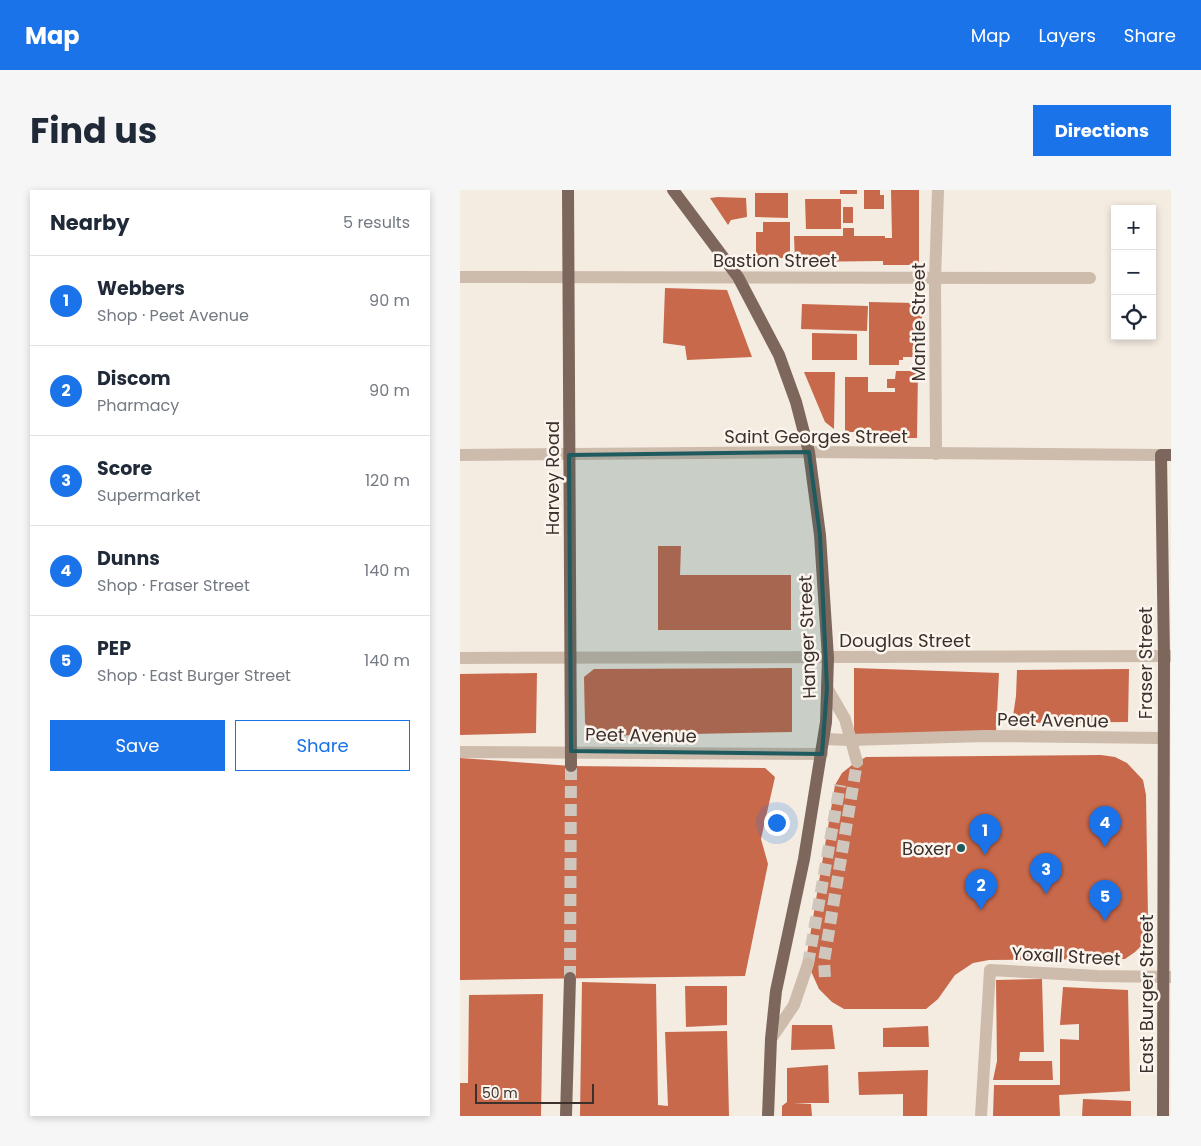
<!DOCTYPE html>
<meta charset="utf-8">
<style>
:root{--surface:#fff;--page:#f6f6f7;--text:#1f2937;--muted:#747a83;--line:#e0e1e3;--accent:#1a73e8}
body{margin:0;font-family:Poppins,sans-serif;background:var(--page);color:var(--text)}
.controls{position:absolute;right:15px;top:15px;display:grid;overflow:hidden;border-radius:0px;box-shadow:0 2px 8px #0003}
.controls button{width:45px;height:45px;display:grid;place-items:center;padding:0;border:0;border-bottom:1px solid var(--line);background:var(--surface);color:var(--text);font:25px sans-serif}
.scale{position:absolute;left:15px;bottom:12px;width:119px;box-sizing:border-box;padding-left:5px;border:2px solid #3b302b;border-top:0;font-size:14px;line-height:18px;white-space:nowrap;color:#3b302b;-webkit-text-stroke:4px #fbf5ee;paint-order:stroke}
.you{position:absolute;left:316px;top:632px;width:18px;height:18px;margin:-12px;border:4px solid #fff;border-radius:50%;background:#1a73e8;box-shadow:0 0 0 8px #1a73e833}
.badge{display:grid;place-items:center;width:32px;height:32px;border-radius:50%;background:var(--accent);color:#fff;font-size:16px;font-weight:700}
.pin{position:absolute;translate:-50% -41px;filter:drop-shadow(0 1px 2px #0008)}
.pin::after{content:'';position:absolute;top:26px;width:18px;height:15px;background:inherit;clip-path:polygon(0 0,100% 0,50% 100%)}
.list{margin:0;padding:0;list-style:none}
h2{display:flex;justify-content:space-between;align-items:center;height:65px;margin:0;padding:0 20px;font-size:21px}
h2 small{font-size:16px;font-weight:400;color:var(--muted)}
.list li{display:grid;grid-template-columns:32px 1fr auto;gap:15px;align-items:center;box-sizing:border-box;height:90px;padding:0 20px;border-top:1px solid var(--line)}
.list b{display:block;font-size:19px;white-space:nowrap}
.list p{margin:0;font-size:16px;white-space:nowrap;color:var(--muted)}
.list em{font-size:16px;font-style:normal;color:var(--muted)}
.actions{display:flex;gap:10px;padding:15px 20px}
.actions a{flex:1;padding:11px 0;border:1px solid var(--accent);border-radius:0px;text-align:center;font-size:18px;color:var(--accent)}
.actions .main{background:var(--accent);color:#fff}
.icon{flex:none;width:28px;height:28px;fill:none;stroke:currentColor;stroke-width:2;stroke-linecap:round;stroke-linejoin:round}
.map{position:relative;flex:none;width:711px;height:926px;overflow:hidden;border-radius:0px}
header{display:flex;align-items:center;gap:30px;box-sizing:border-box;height:70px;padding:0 25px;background:var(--accent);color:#fff}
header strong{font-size:24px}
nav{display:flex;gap:28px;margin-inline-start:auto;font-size:18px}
.intro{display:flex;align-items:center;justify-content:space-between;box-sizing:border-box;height:120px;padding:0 30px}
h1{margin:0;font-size:35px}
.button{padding:12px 22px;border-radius:0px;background:var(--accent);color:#fff;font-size:18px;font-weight:700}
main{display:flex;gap:30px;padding:0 30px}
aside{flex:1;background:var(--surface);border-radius:0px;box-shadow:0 2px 8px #0003}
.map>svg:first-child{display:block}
</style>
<header>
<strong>Map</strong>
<nav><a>Map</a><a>Layers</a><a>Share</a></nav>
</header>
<div class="intro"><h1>Find us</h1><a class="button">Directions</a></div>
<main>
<aside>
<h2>Nearby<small>5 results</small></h2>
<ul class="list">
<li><span class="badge">1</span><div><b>Webbers</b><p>Shop · Peet Avenue</p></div><em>90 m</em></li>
<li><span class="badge">2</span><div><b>Discom</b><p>Pharmacy</p></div><em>90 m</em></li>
<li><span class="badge">3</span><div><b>Score</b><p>Supermarket</p></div><em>120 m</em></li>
<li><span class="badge">4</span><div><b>Dunns</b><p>Shop · Fraser Street</p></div><em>140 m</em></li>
<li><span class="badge">5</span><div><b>PEP</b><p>Shop · East Burger Street</p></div><em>140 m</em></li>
</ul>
<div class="actions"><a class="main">Save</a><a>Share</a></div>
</aside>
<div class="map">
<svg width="711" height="926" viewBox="0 0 711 926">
<rect width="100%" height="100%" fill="#f4ebe1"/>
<g fill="#c8694b">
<rect x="380" y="0" width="17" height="4"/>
<path d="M 404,0 L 420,0 L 420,5 L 424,5 L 424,19 L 404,19 Z"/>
<path d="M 431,0 L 459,0 L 459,75 L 423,75 L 423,71 L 335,72 L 334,46 L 383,46 L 383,38 L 394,38 L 394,46 L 425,46 L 425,48 L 432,48 Z"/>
<path d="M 295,3 L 328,3 L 328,28 L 295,27 Z"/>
<path d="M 258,7 L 286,8 L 287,27 L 271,30 L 268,35 L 250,8 Z"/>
<path d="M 345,9 L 381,9 L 381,39 L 346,39 Z"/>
<rect x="383" y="17" width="10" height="16"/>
<path d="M 303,32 L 330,32 L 330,68 L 296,68 L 296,42 L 303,42 Z"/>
<path d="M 205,98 L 267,100 L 292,167 L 227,170 L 225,156 L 203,153 Z"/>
<path d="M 409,112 L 455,113 L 462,121 L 462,143 L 458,143 L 458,167 L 443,167 L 443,170 L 439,170 L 439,175 L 409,175 Z"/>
<path d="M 342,114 L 408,116 L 407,141 L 341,139 Z"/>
<path d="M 352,143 L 397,144 L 397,170 L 352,170 Z"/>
<path d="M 436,181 L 458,181 L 457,248 L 408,248 L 408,242 L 385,242 L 385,187 L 408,187 L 408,202 L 435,202 L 435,198 L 427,198 L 427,189 L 435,189 Z"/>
<path d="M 344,182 L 375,182 L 374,239 L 365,232 Z"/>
<path d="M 198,356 L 221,356 L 220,385 L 331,385 L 331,440 L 198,440 Z"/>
<path d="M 332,478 L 332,542 L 134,546 L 125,533 L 124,487 L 134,479 Z"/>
<path d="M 394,478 L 539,483 L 536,542 L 394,549 Z"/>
<path d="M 669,479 L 668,532 L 552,533 L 556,506 L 557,480 Z"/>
<path d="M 77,483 L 76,543 L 0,545 L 0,484 Z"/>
<path d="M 641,565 L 655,567 L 667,573 L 683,590 L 686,605 L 688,728 L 684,753 L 675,762 L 665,769 L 529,770 L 513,773 L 495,785 L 478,809 L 466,819 L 384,819 L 372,812 L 359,799 L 346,770 L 375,595 L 382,583 L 392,575 L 406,567 Z"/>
<path d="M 0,568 L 111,576 L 305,578 L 315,587 L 301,649 L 308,674 L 285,786 L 0,790 Z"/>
<path d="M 582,789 L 584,862 L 560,862 L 559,871 L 592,871 L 593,890 L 533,890 L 537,871 L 536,790 Z"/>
<path d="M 122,792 L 196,794 L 198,915 L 208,916 L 205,842 L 267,841 L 269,926 L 120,926 Z"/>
<path d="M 225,796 L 267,796 L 267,835 L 226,837 Z"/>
<path d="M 603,797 L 668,800 L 670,901 L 599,905 L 600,926 L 533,926 L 534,895 L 600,895 L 600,849 L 619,850 L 619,834 L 600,835 Z"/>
<path d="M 83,804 L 81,926 L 0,926 L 0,893 L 8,893 L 9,805 Z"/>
<path d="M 332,835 L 372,835 L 375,859 L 331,860 Z"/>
<path d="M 468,836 L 469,857 L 423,857 L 423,838 Z"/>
<path d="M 368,875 L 369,913 L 333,913 L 351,914 L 352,926 L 322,926 L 322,916 L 327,912 L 327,878 Z"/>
<path d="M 468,880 L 467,926 L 443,926 L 443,904 L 399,905 L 398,882 Z"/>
<path d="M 623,909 L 671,911 L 671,926 L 622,926 Z"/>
</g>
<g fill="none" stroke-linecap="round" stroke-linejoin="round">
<g stroke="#cfc6bd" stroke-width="12" stroke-dasharray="12 6" stroke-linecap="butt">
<path d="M 348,774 L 380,595"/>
<path d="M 365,787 L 364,771 L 397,572"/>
</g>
<path stroke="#cfc6bd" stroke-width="12" stroke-dasharray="12 6" stroke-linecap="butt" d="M 110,788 L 111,576"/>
<g stroke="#cdbbac" stroke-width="12">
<path d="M 0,87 L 630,88"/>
<path d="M 476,264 L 475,89 L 478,0"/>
<path d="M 0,265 L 349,262 L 701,265"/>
<path d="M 0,468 L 711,466"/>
<path d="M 367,498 L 385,529 L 397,572"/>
<path d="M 364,549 L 389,550 L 525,546 L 702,548"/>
<path d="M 0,562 L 362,564"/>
<path d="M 311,849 L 334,815 L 348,774"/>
<path d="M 521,926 L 530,780 L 637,786 L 711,787"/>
</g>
<g stroke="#7d675c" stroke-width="12">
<path d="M 108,0 L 111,576"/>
<path d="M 213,0 L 278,87 L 319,165 L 336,212 L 349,262 L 360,345 L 368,468 L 366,532 L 344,669 L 316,801 L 311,849 L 308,926"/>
<path d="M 106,926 L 110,788"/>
<path d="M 703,926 L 704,466 L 701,265 L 711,265"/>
</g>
</g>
<path fill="#1f5a5e" fill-opacity="0.2" stroke="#1f5a5e" stroke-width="4" stroke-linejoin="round" d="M 349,262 L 360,345 L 367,498 L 362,564 L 111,561 L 109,265 Z"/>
<circle fill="#1f5a5e" stroke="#fbf5ee" stroke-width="2" cx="501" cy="658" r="5"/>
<g text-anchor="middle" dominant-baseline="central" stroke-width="5" stroke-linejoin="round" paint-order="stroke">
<g font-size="18" fill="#3b302b" stroke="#fbf5ee">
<text x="315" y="70">Bastion Street</text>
<text transform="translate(458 132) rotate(-90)">Mantle Street</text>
<text x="356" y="246">Saint Georges Street</text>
<text transform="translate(92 288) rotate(-90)">Harvey Road</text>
<text transform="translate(347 447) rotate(-92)">Hanger Street</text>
<text x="445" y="450">Douglas Street</text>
<text transform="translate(685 473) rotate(-90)">Fraser Street</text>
<text transform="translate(593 530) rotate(1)">Peet Avenue</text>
<text transform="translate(181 545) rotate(1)">Peet Avenue</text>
<text transform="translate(606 766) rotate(3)">Yoxall Street</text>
<text transform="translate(686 804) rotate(-90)">East Burger Street</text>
</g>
<g font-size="18" fill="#3b302b" stroke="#fbf5ee" text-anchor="end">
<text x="491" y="658">Boxer</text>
</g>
</g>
</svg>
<div class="controls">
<button>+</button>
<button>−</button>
<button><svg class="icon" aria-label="locate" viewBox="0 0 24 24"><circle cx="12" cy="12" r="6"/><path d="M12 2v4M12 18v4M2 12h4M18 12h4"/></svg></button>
</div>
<div class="scale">50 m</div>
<div class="you"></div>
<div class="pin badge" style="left:525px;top:665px">1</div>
<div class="pin badge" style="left:521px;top:720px">2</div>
<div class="pin badge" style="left:586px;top:704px">3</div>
<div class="pin badge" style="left:645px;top:657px">4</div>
<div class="pin badge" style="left:645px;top:731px">5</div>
</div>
</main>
